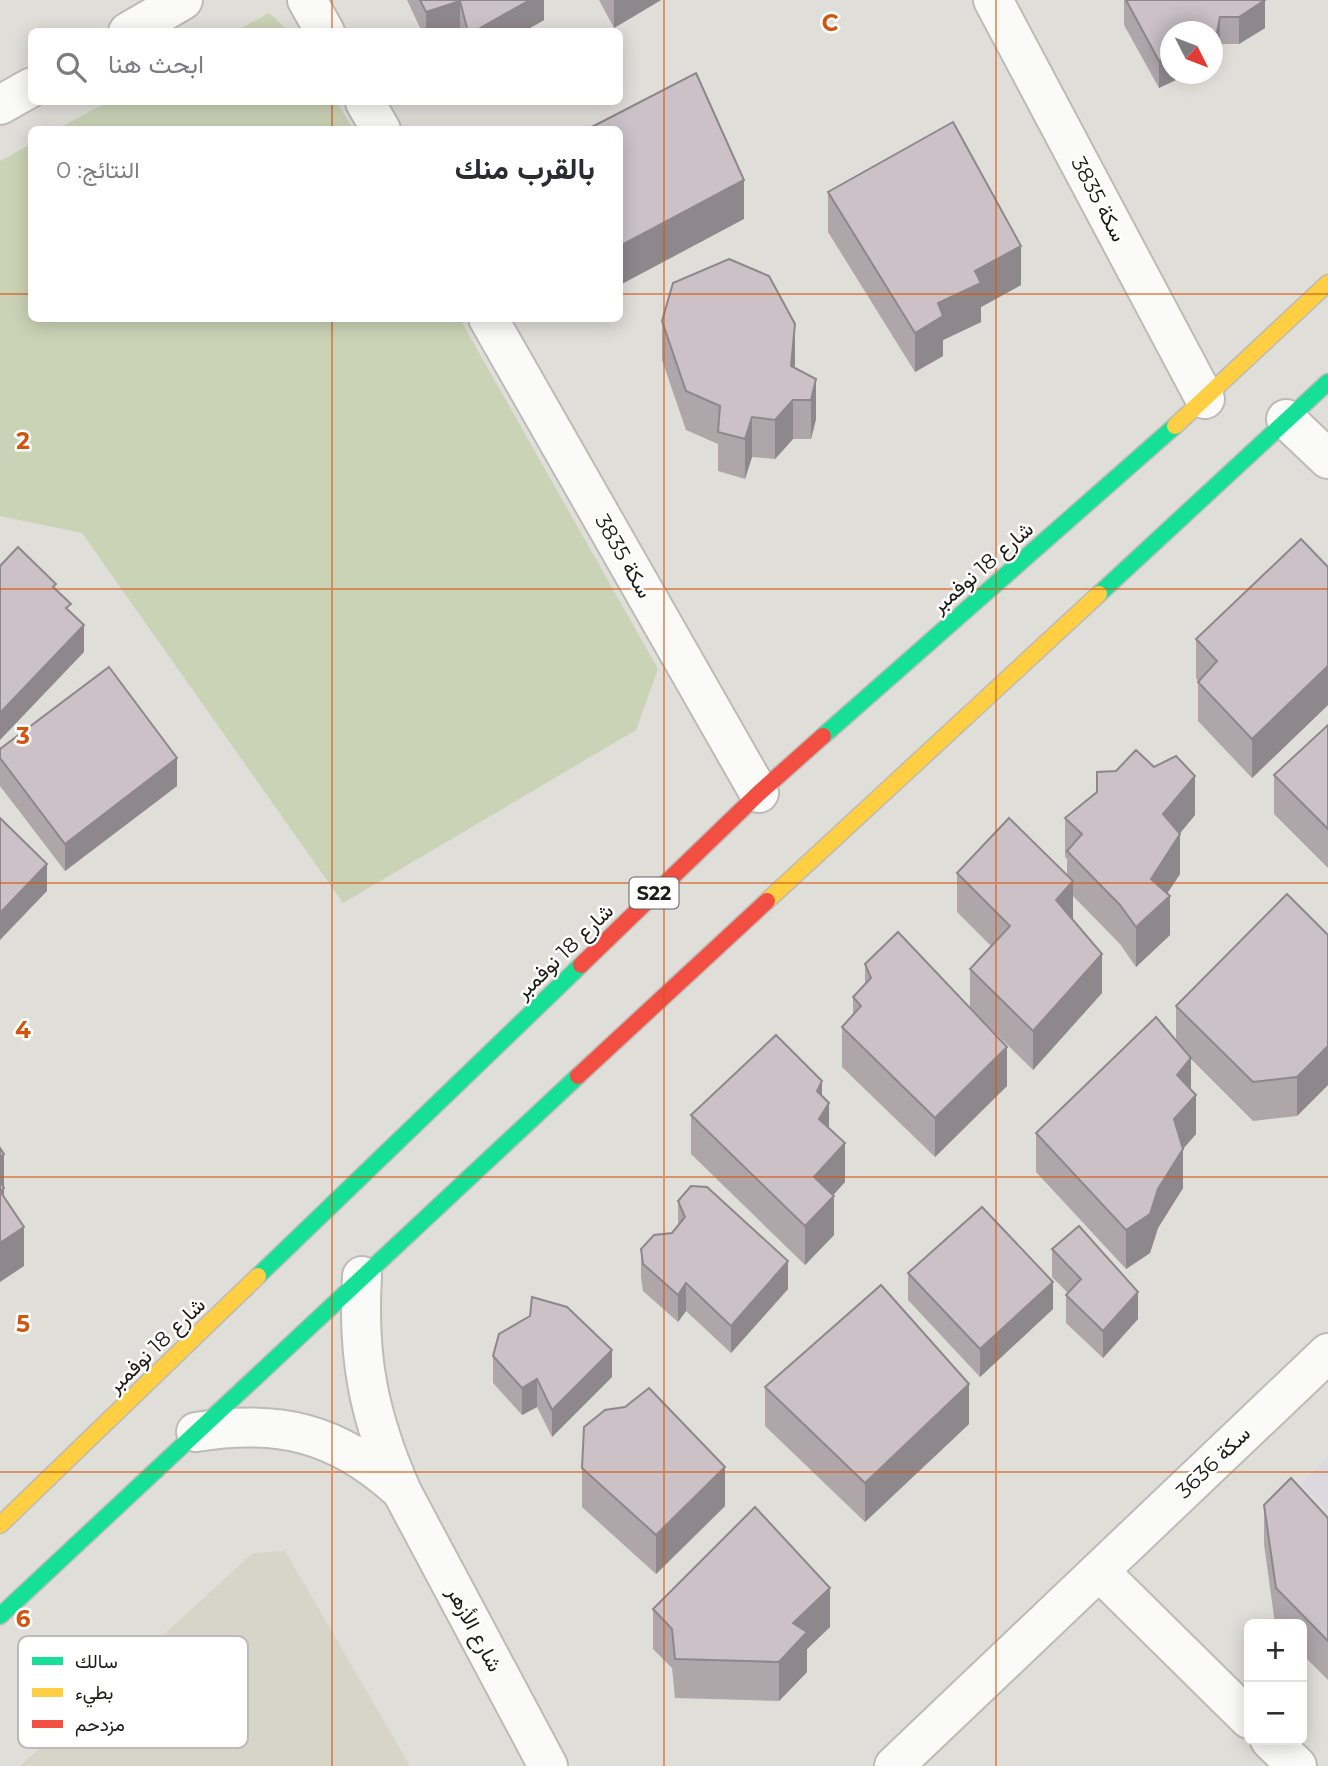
<!DOCTYPE html>
<html lang="ar">
<meta charset="utf-8">
<style>
:root{--surface:#fff;--page:#f7f7f7;--text:#2b2b33;--muted:#7c7c81;--line:#e1e1e2}
body{margin:0;font-family:Montserrat,Vazirmatn,sans-serif;background:var(--page);color:var(--text);direction:rtl}
.controls{position:absolute;right:21px;bottom:21px;display:grid;overflow:hidden;border-radius:10px;box-shadow:0 4px 18px #0003}
.controls button{width:63px;height:63px;display:grid;place-items:center;padding:0;border:0;border-bottom:2px solid var(--line);background:var(--surface);color:var(--text);font:35px sans-serif}
.compass{position:absolute;left:1160px;top:21px;width:63px;height:63px;border-radius:50%;background:var(--surface);box-shadow:0 4px 18px #0003;rotate:132deg}
.list{margin:0;padding:0;list-style:none}
h2{display:flex;justify-content:space-between;align-items:center;height:91px;margin:0;padding:0 28px;font-size:30px}
h2 small{font-size:23px;font-weight:400;color:var(--muted)}
.icon{flex:none;width:38px;height:38px;fill:none;stroke:currentColor;stroke-width:2;stroke-linecap:round;stroke-linejoin:round}
.map{position:relative;flex:none;width:1328px;height:1766px;overflow:hidden;direction:ltr}
.search{position:absolute;background:var(--surface);box-shadow:0 4px 18px #0003;left:28px;top:28px;width:595px;height:77px;display:flex;align-items:center;gap:18px;box-sizing:border-box;padding:0 24px;border-radius:10px;color:var(--muted);font-size:26px}
.panel{position:absolute;background:var(--surface);box-shadow:0 4px 18px #0003;left:28px;top:126px;width:595px;height:196px;border-radius:10px;direction:rtl}
.map>svg:first-child{display:block}
</style>
<div class="map">
<svg width="1328" height="1766" viewBox="0 0 1328 1766">
<rect width="100%" height="100%" fill="#dfded9"/>
<path fill="#d7d4c8" d="M 285,1551 L 410,1766 L 20,1766 L 253,1553 Z"/>
<path fill="#ddd7e0" d="M 1328,1457 L 1328,1511 L 1301,1484 Z"/>
<g fill="#cbd3b6">
<path d="M 269,13 L 289,31 L 236,31 Z"/>
<path d="M 108,102 L 337,102 L 353,129 L 57,129 Z"/>
<path d="M 31,144 L 32,318 L 460,319 L 658,669 L 636,730 L 343,903 L 82,533 L 0,516 L 0,161 Z"/>
</g>
<g fill="none" stroke-linecap="round" stroke-linejoin="round">
<g stroke="#bdbbb8" stroke-width="42">
<g id="street">
<path d="M 307,0 L 325,32"/>
<path d="M 993,0 L 1205,399"/>
<path d="M 128,32 L 183,0"/>
<path d="M 365,102 L 381,130"/>
<path d="M 0,105 L 32,87"/>
<path d="M 488,318 L 759,793"/>
<path d="M 1286,419 L 1328,459"/>
<path d="M 362,1276 C 357,1358 369,1417 402,1492 L 548,1766"/>
<path d="M 196,1432 C 277,1419 336,1432 398,1488"/>
<path d="M 1099,1571 L 1249,1719"/>
<path d="M 1270,1740 L 1297,1766"/>
<path d="M 894,1766 L 1328,1353"/>
</g>
</g>
<g stroke="#bdbbb8" stroke-width="19">
<g id="fast">
<path d="M 1099,594 L 1328,382"/>
<path d="M 823,736 L 1175,426"/>
<path d="M 258,1276 L 581,965"/>
<path d="M 0,1616 L 578,1076"/>
</g>
</g>
<g stroke="#bdbbb8" stroke-width="19">
<g id="slow">
<path d="M 1175,426 L 1328,283"/>
<path d="M 767,901 L 1099,594"/>
<path d="M 0,1525 L 258,1276"/>
</g>
</g>
<g stroke="#bdbbb8" stroke-width="19">
<g id="jam">
<path d="M 581,965 L 759,793 L 823,736"/>
<path d="M 578,1076 L 767,901"/>
</g>
</g>
<use href="#street" stroke="#fafaf9" stroke-width="38"/>
<use href="#fast" stroke="#16e098" stroke-width="16"/>
<use href="#slow" stroke="#ffcf43" stroke-width="16"/>
<use href="#jam" stroke="#f24e42" stroke-width="16"/>
</g>
<g fill="#afa6aa">
<path d="M 407,0 L 544,0 L 544,20 L 523,32 L 461,32 L 460,28 L 450,32 L 422,32 Z"/>
<path d="M 599,0 L 661,0 L 614,28 Z"/>
<path d="M 1124,0 L 1265,0 L 1265,28 L 1239,44 L 1220,44 L 1217,59 L 1213,62 L 1213,32 L 1159,88 L 1124,25 Z"/>
<path d="M 828,192 L 1021,285 L 981,307 L 981,322 L 943,340 L 943,356 L 915,372 L 828,232 Z"/>
<path d="M 662,321 L 794,368 L 816,379 L 816,419 L 811,439 L 793,439 L 775,459 L 752,457 L 745,479 L 718,471 L 718,444 L 686,430 L 662,360 Z"/>
<path d="M 1328,567 L 1328,705 L 1252,778 L 1198,721 L 1198,681 L 1196,678 L 1196,639 Z"/>
<path d="M 1328,725 L 1328,868 L 1274,814 L 1274,775 Z"/>
<path d="M 0,749 L 177,786 L 65,871 L 0,786 Z"/>
<path d="M 1195,815 L 1179,834 L 1180,874 L 1167,893 L 1170,935 L 1136,967 L 1120,944 L 1073,896 L 1073,920 L 1102,993 L 1033,1070 L 977,1015 L 1007,1086 L 935,1157 L 842,1067 L 842,1027 L 853,1015 L 853,997 L 865,984 L 865,964 L 970,1008 L 970,969 L 991,946 L 957,912 L 957,873 L 1067,875 L 1067,859 L 1065,857 L 1065,818 Z"/>
<path d="M 1328,935 L 1328,1085 L 1297,1116 L 1253,1121 L 1191,1059 L 1191,1090 L 1196,1134 L 1183,1149 L 1183,1188 L 1158,1228 L 1150,1253 L 1126,1269 L 1036,1172 L 1036,1133 L 1176,1041 L 1176,1006 Z"/>
<path d="M 822,1096 L 829,1129 L 845,1182 L 833,1195 L 834,1235 L 805,1265 L 691,1154 L 691,1115 Z"/>
<path d="M 678,1201 L 788,1289 L 731,1353 L 686,1311 L 678,1322 L 643,1291 L 641,1277 L 641,1249 L 672,1233 L 678,1225 Z"/>
<path d="M 1052,1249 L 1138,1319 L 1103,1358 L 1066,1323 L 1066,1295 L 1068,1293 L 1052,1277 Z"/>
<path d="M 908,1273 L 1053,1309 L 980,1377 L 908,1300 Z"/>
<path d="M 530,1316 L 612,1377 L 552,1437 L 537,1407 L 522,1415 L 493,1383 L 493,1356 Z"/>
<path d="M 765,1387 L 969,1424 L 865,1522 L 765,1426 Z"/>
<path d="M 582,1468 L 725,1506 L 656,1574 L 582,1507 Z"/>
<path d="M 1264,1505 L 1328,1518 L 1328,1680 L 1302,1654 L 1302,1624 L 1275,1624 L 1264,1544 Z"/>
<path d="M 653,1609 L 830,1627 L 807,1649 L 807,1672 L 779,1701 L 675,1698 L 672,1668 L 653,1649 Z"/>
</g>
<g fill="#8e878b">
<path d="M 530,0 L 544,0 L 544,20 L 523,32 L 473,32 Z"/>
<path d="M 614,0 L 661,0 L 614,28 Z"/>
<path d="M 1265,0 L 1265,28 L 1239,44 L 1239,17 Z"/>
<path d="M 460,1 L 460,28 L 450,32 L 426,32 L 426,12 Z"/>
<path d="M 1220,17 L 1220,44 L 1217,59 L 1213,62 L 1213,34 Z"/>
<path d="M 1171,55 L 1171,74 L 1189,74 L 1159,88 L 1159,61 Z"/>
<path d="M 744,180 L 744,219 L 620,285 L 620,246 Z"/>
<path d="M 1021,246 L 1021,285 L 981,307 L 981,322 L 943,340 L 943,356 L 915,372 L 915,333 L 938,303 L 975,271 Z"/>
<path d="M 795,324 L 795,364 L 792,402 L 793,400 L 793,439 L 775,459 L 775,420 L 791,366 Z"/>
<path d="M 816,379 L 816,419 L 811,439 L 811,400 Z"/>
<path d="M 752,417 L 752,457 L 745,479 L 745,439 Z"/>
<path d="M 84,625 L 84,652 L 0,740 L 0,713 Z"/>
<path d="M 1328,666 L 1328,705 L 1252,778 L 1252,739 Z"/>
<path d="M 177,758 L 177,786 L 65,871 L 65,844 Z"/>
<path d="M 1195,776 L 1195,815 L 1163,854 L 1163,814 Z"/>
<path d="M 1180,834 L 1180,874 L 1159,906 L 1170,896 L 1170,935 L 1136,967 L 1136,927 L 1151,879 Z"/>
<path d="M 47,864 L 47,891 L 0,940 L 0,913 Z"/>
<path d="M 1073,881 L 1073,920 L 1056,900 Z"/>
<path d="M 1102,954 L 1102,993 L 1033,1070 L 1033,1031 Z"/>
<path d="M 1328,1046 L 1328,1085 L 1297,1116 L 1297,1077 Z"/>
<path d="M 1007,1047 L 1007,1086 L 935,1157 L 935,1118 Z"/>
<path d="M 1191,1058 L 1191,1097 L 1177,1075 Z"/>
<path d="M 822,1081 L 822,1114 L 829,1103 L 829,1143 L 819,1158 L 817,1091 Z"/>
<path d="M 1196,1095 L 1196,1134 L 1174,1159 L 1174,1119 Z"/>
<path d="M 845,1143 L 845,1182 L 818,1212 L 834,1196 L 834,1235 L 805,1265 L 805,1226 L 814,1177 Z"/>
<path d="M 1183,1149 L 1183,1188 L 1158,1228 L 1150,1253 L 1126,1269 L 1126,1230 L 1158,1189 Z"/>
<path d="M 4,1154 L 4,1227 L 0,1230 L 0,1157 Z"/>
<path d="M 24,1227 L 24,1266 L 0,1282 L 0,1243 Z"/>
<path d="M 788,1261 L 788,1289 L 731,1353 L 731,1326 Z"/>
<path d="M 1053,1282 L 1053,1309 L 980,1377 L 980,1349 Z"/>
<path d="M 686,1283 L 686,1311 L 678,1322 L 678,1295 Z"/>
<path d="M 1138,1292 L 1138,1319 L 1103,1358 L 1103,1331 Z"/>
<path d="M 612,1350 L 612,1377 L 552,1437 L 552,1410 Z"/>
<path d="M 537,1379 L 537,1407 L 522,1415 L 522,1388 Z"/>
<path d="M 969,1384 L 969,1424 L 865,1522 L 865,1483 Z"/>
<path d="M 725,1467 L 725,1506 L 656,1574 L 656,1535 Z"/>
<path d="M 830,1588 L 830,1627 L 807,1649 L 807,1672 L 779,1701 L 779,1662 L 793,1623 Z"/>
</g>
<g fill="#cbc1c6" stroke="#8e878b" stroke-width="2">
<path d="M 420,0 L 530,0 L 473,32 L 468,32 L 460,1 L 426,12 Z"/>
<path d="M 1126,0 L 1265,0 L 1239,17 L 1220,17 L 1217,32 L 1213,34 L 1213,32 L 1171,32 L 1171,55 L 1159,61 Z"/>
<path d="M 696,73 L 744,180 L 620,246 L 620,130 L 586,130 Z"/>
<path d="M 953,122 L 1021,246 L 975,271 L 981,283 L 938,303 L 943,316 L 915,333 L 828,192 Z"/>
<path d="M 729,259 L 769,276 L 795,324 L 791,366 L 816,379 L 811,400 L 793,400 L 775,420 L 752,417 L 745,439 L 718,432 L 720,406 L 686,391 L 662,321 L 673,283 Z"/>
<path d="M 1301,539 L 1328,567 L 1328,666 L 1252,739 L 1198,682 L 1217,661 L 1196,639 Z"/>
<path d="M 18,547 L 56,584 L 53,587 L 71,604 L 66,608 L 84,625 L 0,713 L 0,566 Z"/>
<path d="M 109,667 L 177,758 L 65,844 L 0,758 L 0,749 Z"/>
<path d="M 1328,725 L 1328,829 L 1274,775 Z"/>
<path d="M 1136,750 L 1154,767 L 1176,756 L 1195,776 L 1163,814 L 1180,834 L 1151,879 L 1170,896 L 1136,927 L 1120,905 L 1067,851 L 1082,834 L 1065,818 L 1097,792 L 1097,772 L 1116,771 Z"/>
<path d="M 0,818 L 47,864 L 0,913 Z"/>
<path d="M 1009,818 L 1073,881 L 1056,900 L 1102,954 L 1033,1031 L 970,969 L 1010,926 L 957,873 Z"/>
<path d="M 1287,894 L 1328,935 L 1328,1046 L 1297,1077 L 1253,1082 L 1176,1006 Z"/>
<path d="M 898,932 L 1007,1047 L 935,1118 L 842,1027 L 861,1006 L 853,997 L 871,978 L 865,964 Z"/>
<path d="M 1156,1017 L 1191,1058 L 1177,1075 L 1196,1095 L 1174,1119 L 1183,1149 L 1158,1189 L 1150,1214 L 1126,1230 L 1036,1133 Z"/>
<path d="M 776,1035 L 822,1081 L 817,1091 L 829,1103 L 819,1119 L 845,1143 L 814,1177 L 834,1196 L 805,1226 L 691,1115 Z"/>
<path d="M 0,1148 L 4,1154 L 0,1157 Z"/>
<path d="M 0,1181 L 4,1188 L 0,1191 L 24,1227 L 0,1243 Z"/>
<path d="M 691,1186 L 707,1187 L 788,1261 L 731,1326 L 686,1283 L 678,1295 L 643,1264 L 641,1249 L 654,1235 L 672,1233 L 685,1217 L 678,1201 Z"/>
<path d="M 982,1207 L 1053,1282 L 980,1349 L 908,1273 Z"/>
<path d="M 1079,1226 L 1138,1292 L 1103,1331 L 1066,1295 L 1081,1279 L 1052,1249 Z"/>
<path d="M 881,1285 L 969,1384 L 865,1483 L 765,1387 Z"/>
<path d="M 532,1297 L 567,1307 L 612,1350 L 552,1410 L 537,1379 L 522,1388 L 493,1356 L 499,1334 L 530,1316 Z"/>
<path d="M 649,1388 L 725,1467 L 656,1535 L 582,1468 L 584,1427 L 605,1410 L 625,1407 Z"/>
<path d="M 1291,1478 L 1328,1518 L 1328,1641 L 1276,1588 L 1264,1505 Z"/>
<path d="M 755,1507 L 830,1588 L 793,1623 L 807,1632 L 779,1662 L 675,1659 L 672,1629 L 653,1609 Z"/>
</g>
<path fill="none" stroke="#d4530d" stroke-width="2" stroke-opacity="0.55" d="M 332,0 L 332,32M 664,0 L 664,1766M 996,0 L 996,1766M 332,102 L 332,130M 0,294 L 32,294M 620,294 L 1328,294M 332,318 L 332,1766M 0,589 L 1328,589M 0,883 L 1328,883M 0,1177 L 1328,1177M 0,1472 L 1328,1472"/>
<g text-anchor="middle" dominant-baseline="central" stroke-width="5" stroke-linejoin="round" paint-order="stroke">
<rect fill="#fff" stroke="#61605d" stroke-width="2" x="629.5" y="877.5" width="49" height="31" rx="5"/>
<g font-size="19" font-weight="bold" fill="#1d1c18">
<text x="654" y="893">S22</text>
</g>
<g font-size="21" fill="#1d1c18" stroke="#fff">
<text transform="translate(1099 199) rotate(62)">سكة 3835</text>
<text transform="translate(624 556) rotate(60)">سكة 3835</text>
<text transform="translate(982 567) rotate(-41)">شارع 18 نوفمبر</text>
<text transform="translate(564 951) rotate(-44)">شارع 18 نوفمبر</text>
<text transform="translate(156 1345) rotate(-44)">شارع 18 نوفمبر</text>
<text transform="translate(1213 1462) rotate(-44)">سكة 3636</text>
<text transform="translate(475 1629) rotate(62)">شارع الأزهر</text>
</g>
</g>
<rect x="18" y="1636" width="230" height="112" rx="10" fill="#fff" stroke="#bbbbba" stroke-width="2"/>
<rect x="32" y="1657" width="31" height="8" fill="#16e098"/>
<rect x="32" y="1688" width="31" height="9" fill="#ffcf43"/>
<rect x="32" y="1720" width="31" height="8" fill="#f24e42"/>
<g font-size="19" fill="#1d1c18">
<text x="75" y="1668">سالك</text>
<text x="75" y="1699">بطيء</text>
<text x="75" y="1731">مزدحم</text>
</g>
<g font-size="23" text-anchor="middle" font-weight="bold" fill="#d4530d" stroke="#fff" stroke-width="5" stroke-linejoin="round" paint-order="stroke">
<text x="830" y="31">C</text>
<text x="23" y="449">2</text>
<text x="23" y="744">3</text>
<text x="23" y="1038">4</text>
<text x="23" y="1332">5</text>
<text x="23" y="1627">6</text>
</g>
</svg>
<div class="controls">
<button>+</button>
<button>−</button>
</div>
<svg class="compass" viewBox="-18 -18 36 36"><path d="M0-13l5 13h-10z" fill="#e53935"/><path d="M0 13l5-13h-10z" fill="#7c7c81"/></svg>
<div class="search"><svg class="icon" aria-label="search" viewBox="0 0 24 24"><circle cx="10" cy="10" r="6"/><path d="M15 15l6 6"/></svg>ابحث هنا</div>
<section class="panel">
<h2>بالقرب منك<small>النتائج: 0</small></h2>
<ul class="list">
</ul>
</section>
</div>
